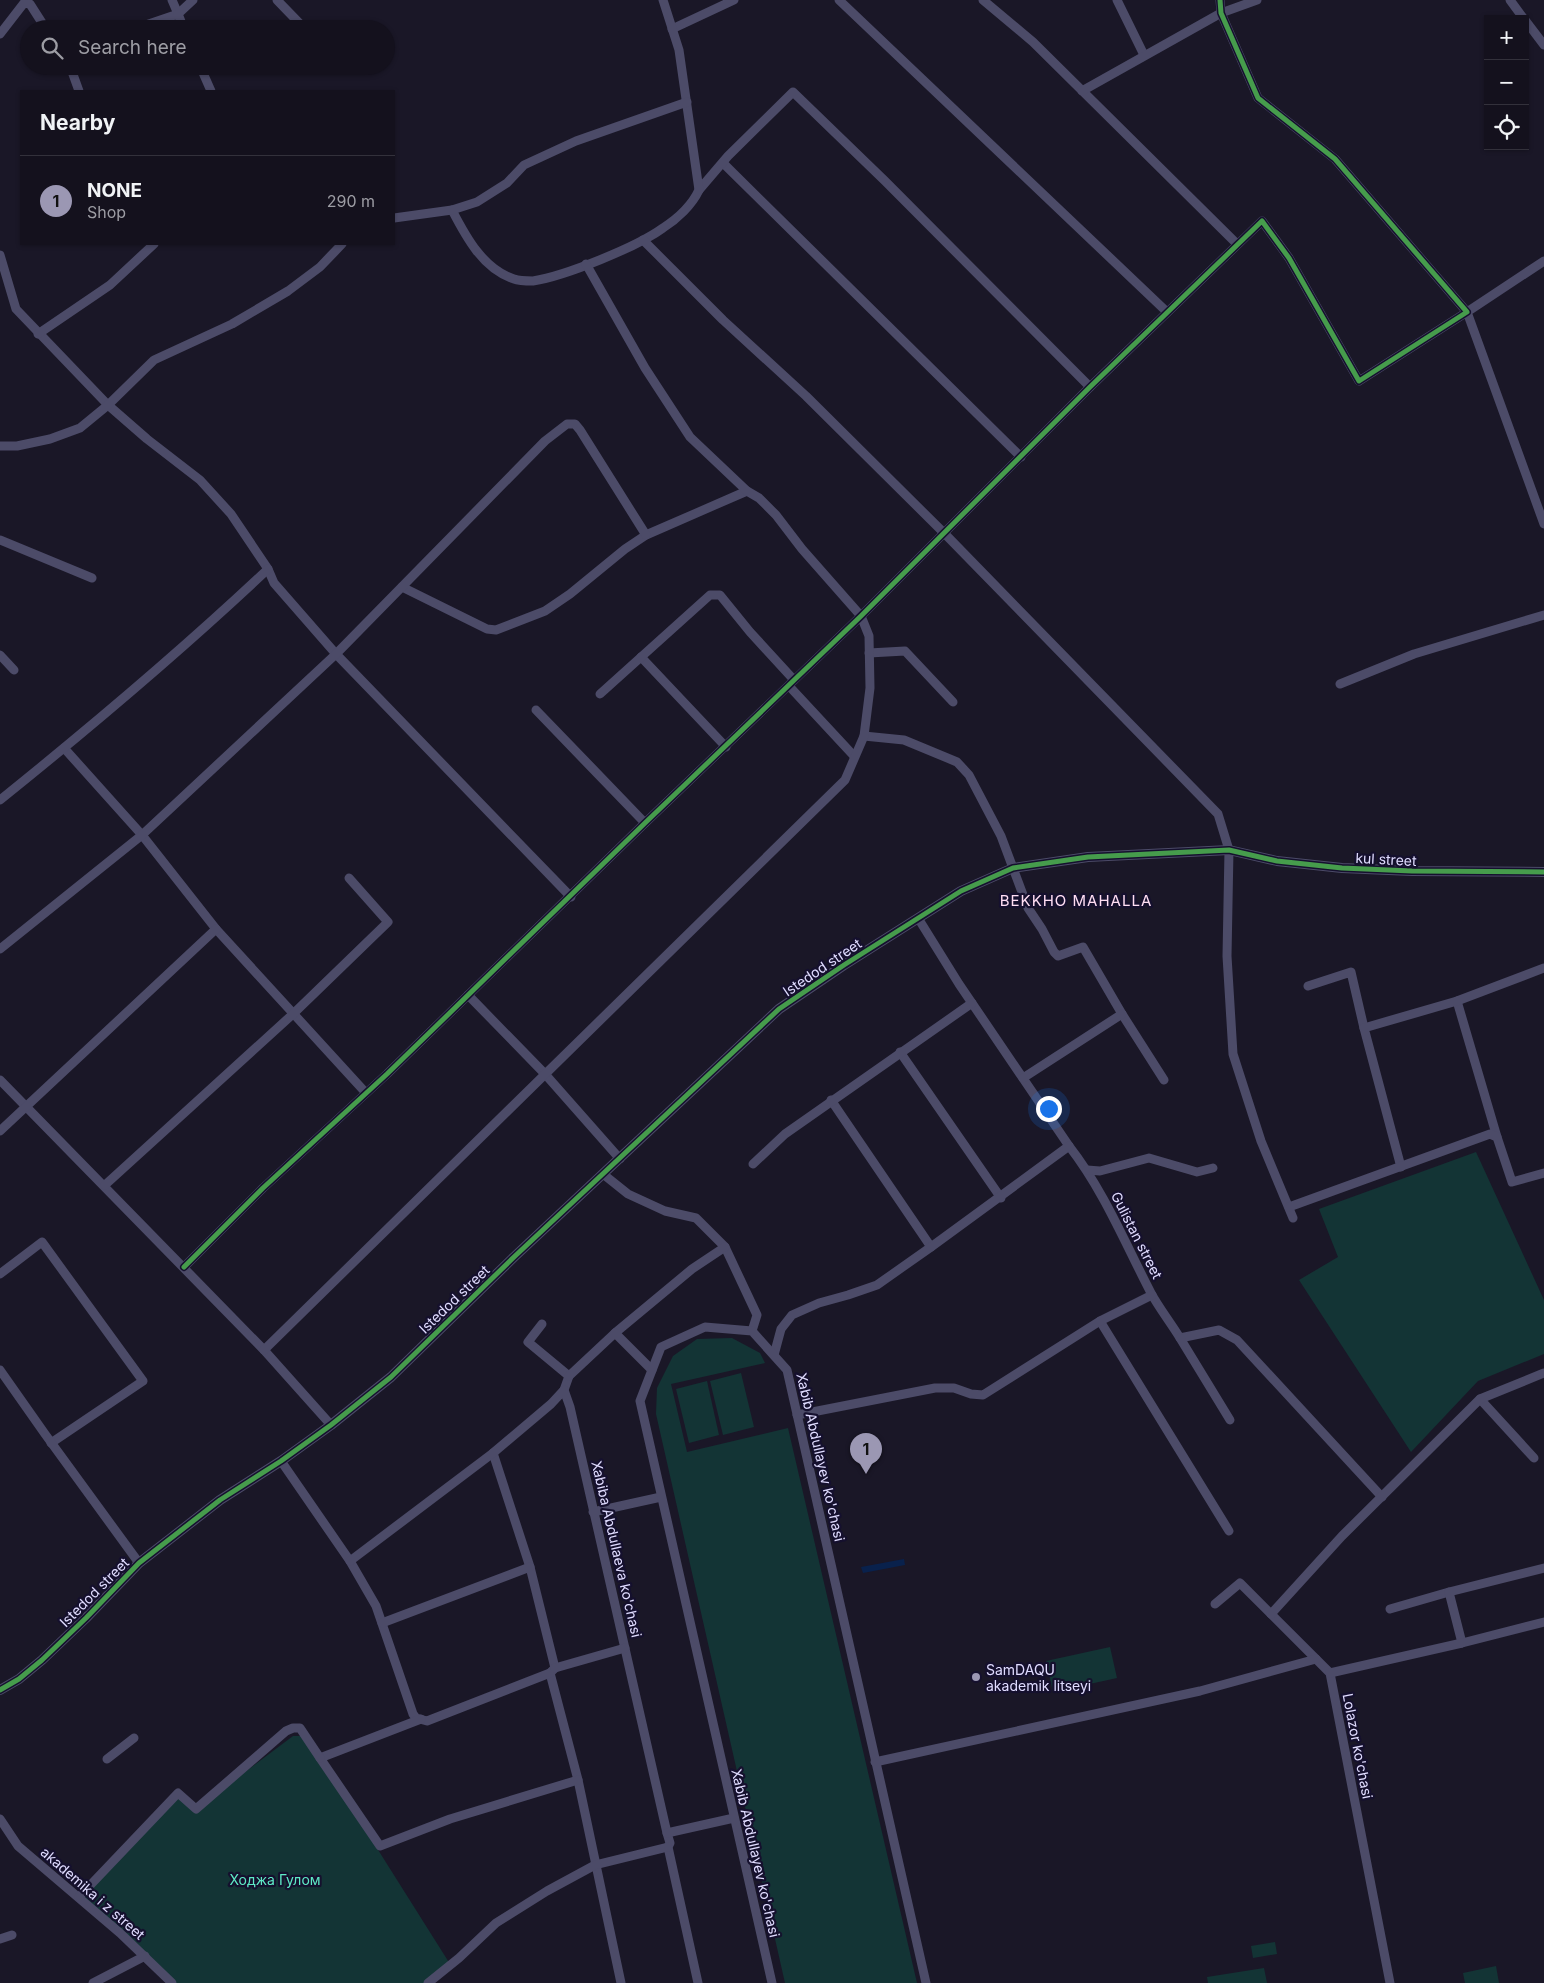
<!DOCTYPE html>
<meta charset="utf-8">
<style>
:root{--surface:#14111d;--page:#211f2a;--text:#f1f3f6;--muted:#9d9da4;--line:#33313b;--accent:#9b97b3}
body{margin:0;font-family:Inter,sans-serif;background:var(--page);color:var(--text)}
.controls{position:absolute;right:15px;top:15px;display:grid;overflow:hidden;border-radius:0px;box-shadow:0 1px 4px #0004}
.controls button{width:45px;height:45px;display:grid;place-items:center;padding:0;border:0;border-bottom:1px solid var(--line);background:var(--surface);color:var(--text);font:25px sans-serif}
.you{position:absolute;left:1048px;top:1108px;width:18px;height:18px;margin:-12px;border:4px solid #fff;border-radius:50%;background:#1a73e8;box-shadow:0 0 0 8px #1a73e833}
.badge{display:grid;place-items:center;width:32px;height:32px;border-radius:50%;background:var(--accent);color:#111;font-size:16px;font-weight:700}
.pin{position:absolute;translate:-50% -41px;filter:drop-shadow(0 1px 2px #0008)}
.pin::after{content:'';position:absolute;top:26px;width:18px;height:15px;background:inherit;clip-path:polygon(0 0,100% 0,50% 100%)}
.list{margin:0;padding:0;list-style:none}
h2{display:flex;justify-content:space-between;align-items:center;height:65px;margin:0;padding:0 20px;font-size:21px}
h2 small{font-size:16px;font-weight:400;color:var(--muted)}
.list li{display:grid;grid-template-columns:32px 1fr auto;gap:15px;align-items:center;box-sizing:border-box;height:90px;padding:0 20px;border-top:1px solid var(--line)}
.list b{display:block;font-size:19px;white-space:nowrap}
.list p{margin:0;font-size:16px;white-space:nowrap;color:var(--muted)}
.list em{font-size:16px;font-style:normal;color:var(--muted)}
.icon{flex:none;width:28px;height:28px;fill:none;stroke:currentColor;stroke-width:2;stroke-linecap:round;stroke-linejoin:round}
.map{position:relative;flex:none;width:1544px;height:1983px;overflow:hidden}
.search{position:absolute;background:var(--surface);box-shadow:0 1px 4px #0004;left:20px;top:20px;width:375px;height:55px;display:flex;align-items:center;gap:12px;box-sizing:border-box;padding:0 18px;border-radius:28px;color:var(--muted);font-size:19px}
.panel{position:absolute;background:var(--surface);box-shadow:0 1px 4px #0004;left:20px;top:90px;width:375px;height:155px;border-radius:0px}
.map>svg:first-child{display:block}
</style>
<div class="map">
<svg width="1544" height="1983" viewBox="0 0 1544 1983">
<rect width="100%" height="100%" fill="#1a1727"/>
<g fill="#133435">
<path d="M 1476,1152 L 1544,1300 L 1544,1354 L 1478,1381 L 1411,1452 L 1299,1280 L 1338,1257 L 1319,1209 Z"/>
<path d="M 732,1338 L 760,1353 L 765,1363 L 671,1384 L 687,1452 L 788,1428 L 917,1983 L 785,1983 L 656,1414 L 657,1388 L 673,1356 L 697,1339 Z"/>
<path d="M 741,1373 L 754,1427 L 723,1435 L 710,1381 Z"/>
<path d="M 707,1381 L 719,1435 L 689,1443 L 676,1389 Z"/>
<path d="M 1110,1647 L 1117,1678 L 1053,1692 L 1046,1661 Z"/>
<path d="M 293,1736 L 301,1736 L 346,1799 L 450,1964 L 425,1983 L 171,1983 L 79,1897 L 178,1793 L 196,1809 Z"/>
<path d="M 1275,1942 L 1277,1954 L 1253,1958 L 1251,1946 Z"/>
<path d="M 1496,1966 L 1499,1983 L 1465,1983 L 1463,1973 Z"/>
<path d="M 1264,1968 L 1267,1983 L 1208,1983 L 1207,1977 Z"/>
</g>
<path fill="#09214c" d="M 904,1559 L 905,1565 L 863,1573 L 861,1567 Z"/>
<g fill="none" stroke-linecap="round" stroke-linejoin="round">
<g stroke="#4c4b68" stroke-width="9">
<path d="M 277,0 L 305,29"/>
<path d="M 839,0 L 1167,312"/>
<path d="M 983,0 L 1033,42 L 1237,244"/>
<path d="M 1117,0 L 1144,55"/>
<path d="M 1510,0 L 1524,19"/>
<path d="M 1525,20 L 1544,45"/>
<path d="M 134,29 L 178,14 L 172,0"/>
<path d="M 184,29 L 178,14 L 193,0"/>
<path d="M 672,29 L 734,0"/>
<path d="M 0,34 L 24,3 L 30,4 L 46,29"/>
<path d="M 70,66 L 79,91"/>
<path d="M 200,66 L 211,91"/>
<path d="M 1082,91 L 1221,13 L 1257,0"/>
<path d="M 723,163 L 1021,457"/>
<path d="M 699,190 L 728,156 L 793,92 L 885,181 L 1090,387"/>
<path d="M 452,210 C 466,237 483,269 514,279 C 519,281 528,281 533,281 C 565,276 637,247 663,228 C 677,219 692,205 699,190 L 679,50 L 663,0"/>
<path d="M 394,218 L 452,210 L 477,202 L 507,183 L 524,165 L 576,141 L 687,102"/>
<path d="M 643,240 L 723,320 L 806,396 L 945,534 L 1218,814 L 1229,850 L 1227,956 L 1233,1054 L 1261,1141 L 1293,1218"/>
<path d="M 0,255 L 16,309 L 108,405 L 147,439 L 200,480 L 231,514 L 268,569 L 274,583 L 336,654 L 571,897"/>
<path d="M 1544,261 L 1467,312 L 1544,524"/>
<path d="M 38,334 L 110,285 L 154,244"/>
<path d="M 0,446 L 17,446 L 50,439 L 80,428 L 108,405 L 154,360 L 232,324 L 288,291 L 320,267 L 342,244"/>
<path d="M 0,540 L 92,578"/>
<path d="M 402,587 L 487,629 L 496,630 L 545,611 L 570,594 L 625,549 L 646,535 L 747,491"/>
<path d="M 869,653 L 905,651 L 953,702"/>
<path d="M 0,655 L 14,670"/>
<path d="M 641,657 L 726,747"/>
<path d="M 1340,684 L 1414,654 L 1544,615"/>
<path d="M 789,686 L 854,756"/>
<path d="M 600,694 L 710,595 L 720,595 L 750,632 L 794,680"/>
<path d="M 536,710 L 645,823"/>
<path d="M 864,736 L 904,740 L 957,762 L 969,775 L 1001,836 L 1028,908 L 1042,929 L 1054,952 L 1058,956 L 1083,947 L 1122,1014 L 1164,1080"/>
<path d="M 64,748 L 142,835 L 216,929 L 366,1093"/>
<path d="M 0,800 C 92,726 182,650 268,569"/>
<path d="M 918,918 L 959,984 L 1069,1146 C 1104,1191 1125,1243 1151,1293 C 1159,1308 1171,1323 1180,1338 L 1219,1330 L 1237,1340 L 1382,1497"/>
<path d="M 0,949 L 142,835 L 336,654 L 545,441 L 567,424 L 575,424 L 580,430 L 646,535"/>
<path d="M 1308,986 L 1351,972 L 1364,1028"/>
<path d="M 468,995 L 545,1074 L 620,1159"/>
<path d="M 1457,1001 L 1497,1137"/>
<path d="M 900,1052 L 1001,1198"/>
<path d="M 1023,1078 L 1122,1014"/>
<path d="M 0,1080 L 264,1350 L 331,1425"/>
<path d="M 831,1100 L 931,1247"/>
<path d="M 0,1131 L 216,929"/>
<path d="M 753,1164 L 785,1134 L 972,1003"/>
<path d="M 1401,1167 L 1364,1028 L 1457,1001 L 1544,968"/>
<path d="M 1087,1170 L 1100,1171 L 1149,1158 L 1197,1172 L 1213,1168"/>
<path d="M 603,1174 L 628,1194 L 665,1211 L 696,1218 L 725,1247 L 757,1315 L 752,1331"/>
<path d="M 105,1185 L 293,1014 L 388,922 L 349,878"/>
<path d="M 1289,1207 L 1490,1134 L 1497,1137 L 1512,1182 L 1544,1173"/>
<path d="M 184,1267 L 263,1188 L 387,1074 L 645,823 L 861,616 L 1090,387 L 1262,221 L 1289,258 L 1359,381 L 1467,312 L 1335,159 L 1258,98 L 1221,13 L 1220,0"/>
<path d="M 0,1274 L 42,1242 L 143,1381 L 51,1443"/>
<path d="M 1100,1321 L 1229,1531"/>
<path d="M 542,1324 L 528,1342 L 569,1376 L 564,1390"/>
<path d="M 615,1333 L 692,1269 L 725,1247"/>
<path d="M 1180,1338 L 1230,1420"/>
<path d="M 264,1350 L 845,780 L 864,736 L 870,688 L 869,636 L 861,616 L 802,549 L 776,515 L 759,498 L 747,491 L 690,437 L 645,368 L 586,264"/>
<path d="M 774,1355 L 781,1329 L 792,1315 L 819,1303 L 848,1295 L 877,1285 L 931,1247 L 1069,1146"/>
<path d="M 0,1370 L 45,1434 L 139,1563"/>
<path d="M 569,1376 L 615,1333 L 652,1370"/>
<path d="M 1480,1399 L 1534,1458"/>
<path d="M 797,1415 L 935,1388 L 954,1388 L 971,1394 L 983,1395 L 1100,1321 L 1152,1295"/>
<path d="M 493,1453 L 530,1567 L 555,1668 L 550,1673 L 578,1780 L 621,1983"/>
<path d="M 281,1461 L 350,1561 L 376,1606 L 413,1714 L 416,1718 L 427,1721 L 550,1673"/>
<path d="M 593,1512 L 661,1497"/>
<path d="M 350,1561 L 493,1453 L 551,1404 L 564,1390 L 570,1407 L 667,1833 L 670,1843 L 668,1847 L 698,1983"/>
<path d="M 1215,1604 L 1240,1583 L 1330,1673 L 1390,1983"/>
<path d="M 1390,1609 L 1449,1592"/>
<path d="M 1271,1614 L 1342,1536 L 1480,1399 L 1544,1373"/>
<path d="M 382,1623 L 530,1567"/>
<path d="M 1462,1643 L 1449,1592 L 1544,1568"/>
<path d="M 555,1668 L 625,1648"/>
<path d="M 1330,1673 L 1462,1643 L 1544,1622"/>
<path d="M 421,1719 L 320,1758 L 380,1846 L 450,1819 L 578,1780"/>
<path d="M 107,1759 L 134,1738"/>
<path d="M 875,1762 L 1200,1691 L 1316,1659"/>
<path d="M 0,1819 L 18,1846 L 120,1933 L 172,1983"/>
<path d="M 667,1833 L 734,1818"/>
<path d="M 79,1897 L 178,1793 L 196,1809 L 286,1731 L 293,1728 L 300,1728 L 320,1758"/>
<path d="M 0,1939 L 12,1935"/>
<path d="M 93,1983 L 145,1956"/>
<path d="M 428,1983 L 459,1958 L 496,1923 L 547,1891 L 595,1865 L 668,1847"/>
<path d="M 772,1983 L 640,1401 L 661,1347 L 705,1327 L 752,1331 L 787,1370 L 926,1983"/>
</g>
<path stroke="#4c4b68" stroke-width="10" d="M 0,1690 L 19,1679 L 42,1660 L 86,1618 L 139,1563 L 220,1500 L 281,1461 L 331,1425 L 391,1377 L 514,1257 L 779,1009 L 844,965 L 961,891 L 1013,868 L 1088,857 L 1229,850 L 1277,861 L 1342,868 L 1412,871 L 1544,872"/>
<g stroke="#15102e" stroke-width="8">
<g id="cycleway">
<path d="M 184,1267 L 263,1188 L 387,1074 L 645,823 L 861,616 L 1090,387 L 1262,221 L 1289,258 L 1359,381 L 1467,312 L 1335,159 L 1258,98 L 1221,13 L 1220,0"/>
<path d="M 0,1690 L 19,1679 L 42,1660 L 86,1618 L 139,1563 L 220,1500 L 281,1461 L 331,1425 L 391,1377 L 514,1257 L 779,1009 L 844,965 L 961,891 L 1013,868 L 1088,857 L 1229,850 L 1277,861 L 1342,868 L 1412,871 L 1544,872"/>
</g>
</g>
<use href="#cycleway" stroke="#469c4c" stroke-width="5"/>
</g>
<circle fill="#9b97b3" stroke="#15102e" stroke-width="2" cx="976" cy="1677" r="5"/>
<g text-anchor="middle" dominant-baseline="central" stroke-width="4.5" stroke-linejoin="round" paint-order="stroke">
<g font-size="14" fill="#e0dcff" stroke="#15102e">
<text transform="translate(1386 859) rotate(3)">kul street</text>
<text transform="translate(822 967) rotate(-34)">Istedod street</text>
<text transform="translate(1137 1235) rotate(63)">Gulistan street</text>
<text transform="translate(454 1299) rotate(-44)">Istedod street</text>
<text transform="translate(821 1457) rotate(77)">Xabib Abdullayev ko'chasi</text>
<text transform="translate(617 1549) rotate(77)">Xabiba Abdullaeva ko'chasi</text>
<text transform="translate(94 1592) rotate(-45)">Istedod street</text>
<text transform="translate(1358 1746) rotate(79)">Lolazor ko'chasi</text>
<text transform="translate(756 1853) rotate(77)">Xabib Abdullayev ko'chasi</text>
<text transform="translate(93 1893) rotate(41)">akademika i z street</text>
</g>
<g font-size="14" fill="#e0dcff" stroke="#15102e" text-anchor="start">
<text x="986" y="1669">SamDAQU<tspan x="986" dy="16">akademik litseyi</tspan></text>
</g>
<g font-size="14" fill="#5eeac6" stroke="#15102e">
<text x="275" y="1879">Ходжа Гулом</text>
</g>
<g font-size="15" letter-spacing="1" fill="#ffdef3" stroke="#15102e">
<text x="1076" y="900">BEKKHO MAHALLA</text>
</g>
</g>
</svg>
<div class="controls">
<button>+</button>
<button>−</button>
<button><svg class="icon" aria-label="locate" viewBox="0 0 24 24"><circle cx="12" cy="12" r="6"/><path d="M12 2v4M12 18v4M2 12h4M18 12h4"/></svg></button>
</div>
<div class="you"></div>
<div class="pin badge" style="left:866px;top:1474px">1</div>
<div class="search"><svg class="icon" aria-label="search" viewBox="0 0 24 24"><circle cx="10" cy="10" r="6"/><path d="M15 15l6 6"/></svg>Search here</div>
<section class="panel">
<h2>Nearby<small></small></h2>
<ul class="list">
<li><span class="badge">1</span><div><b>NONE</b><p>Shop</p></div><em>290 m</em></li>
</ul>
</section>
</div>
